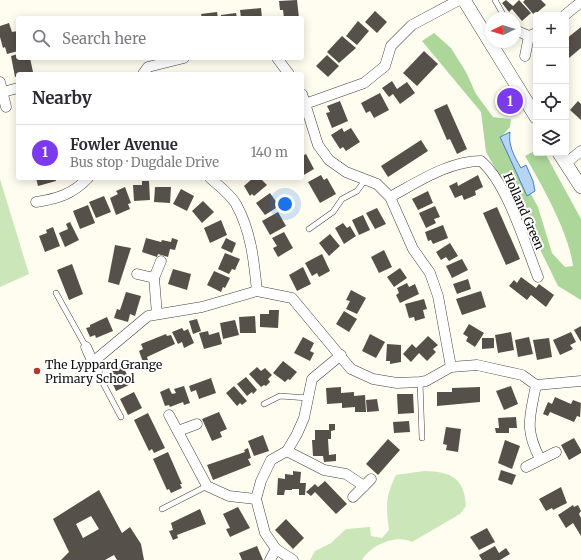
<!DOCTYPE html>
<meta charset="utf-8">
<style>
:root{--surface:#fff;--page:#f7f7f7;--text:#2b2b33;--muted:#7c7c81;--line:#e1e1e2;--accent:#7c3aed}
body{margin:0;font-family:Merriweather,serif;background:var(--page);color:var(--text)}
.controls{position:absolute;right:12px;top:12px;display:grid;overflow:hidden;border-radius:4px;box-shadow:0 2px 10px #0003}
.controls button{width:36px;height:36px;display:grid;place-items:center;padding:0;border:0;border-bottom:1px solid var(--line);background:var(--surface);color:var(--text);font:20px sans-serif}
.compass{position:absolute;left:485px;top:12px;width:36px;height:36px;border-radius:50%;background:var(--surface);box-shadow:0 2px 10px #0003;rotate:266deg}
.you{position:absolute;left:285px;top:204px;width:14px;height:14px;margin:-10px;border:3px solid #fff;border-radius:50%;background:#1a73e8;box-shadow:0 0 0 6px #1a73e833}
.badge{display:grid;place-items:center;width:26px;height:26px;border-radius:50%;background:var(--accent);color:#fff;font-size:13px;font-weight:700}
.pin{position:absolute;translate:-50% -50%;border:2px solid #fff;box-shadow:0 1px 4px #0006}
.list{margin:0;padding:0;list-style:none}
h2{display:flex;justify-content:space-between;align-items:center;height:52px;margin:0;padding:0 16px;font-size:17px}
h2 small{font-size:13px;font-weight:400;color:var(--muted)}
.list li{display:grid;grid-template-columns:26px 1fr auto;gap:12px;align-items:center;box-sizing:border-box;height:56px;padding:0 16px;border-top:1px solid var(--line)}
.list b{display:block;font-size:15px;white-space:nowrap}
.list p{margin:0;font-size:13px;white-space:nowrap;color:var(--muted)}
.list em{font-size:13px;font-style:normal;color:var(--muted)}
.icon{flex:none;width:22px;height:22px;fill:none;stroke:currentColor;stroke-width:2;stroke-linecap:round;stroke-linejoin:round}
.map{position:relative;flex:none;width:581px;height:560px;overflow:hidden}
.search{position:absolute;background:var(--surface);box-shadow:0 2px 10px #0003;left:16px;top:16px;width:288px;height:44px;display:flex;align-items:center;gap:10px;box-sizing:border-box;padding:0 14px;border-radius:4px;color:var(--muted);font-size:15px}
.panel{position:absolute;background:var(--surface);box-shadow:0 2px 10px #0003;left:16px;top:72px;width:288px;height:108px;border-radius:4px}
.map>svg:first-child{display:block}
</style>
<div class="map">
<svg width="581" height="560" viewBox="0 0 581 560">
<rect width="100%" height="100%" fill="#fefdef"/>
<g fill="#cbe7ba">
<path d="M 0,179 L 29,274 L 0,287 Z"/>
<path d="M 424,471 C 451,472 464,477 466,506 L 460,514 L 412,542 C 396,534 371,545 362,560 L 310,560 L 315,551 L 331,543 L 346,529 L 370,527 L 371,536 L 382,538 L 389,530 C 386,506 385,497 396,475 Z"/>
</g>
<path fill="#add79a" d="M 434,33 L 451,48 L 466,72 L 476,94 L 493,117 L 511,119 L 510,127 L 502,136 L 516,167 L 538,207 L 552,253 L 565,267 L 573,266 C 569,233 542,185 525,156 L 536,150 L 536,153 L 545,153 L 581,219 L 581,300 L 558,286 L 535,239 L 486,152 L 481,112 L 422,41 Z"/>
<path fill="#b6d4f3" stroke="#407fc7" d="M 510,132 C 508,145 514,156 521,168 L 526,165 L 533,181 L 535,191 L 527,196 L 500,137 Z"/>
<g fill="#56504a" fill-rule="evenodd">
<path d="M 297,0 L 299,18 L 284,18 L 283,10 L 280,10 L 279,1 Z"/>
<path d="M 506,0 L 513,6 L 519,0 L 531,13 L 522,21 L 512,9 L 509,12 L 502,3 Z"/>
<path d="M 525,0 L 541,0 L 546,5 L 534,15 L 523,2 Z"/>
<path d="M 261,8 L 262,18 L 241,18 L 240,10 Z"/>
<path d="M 375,11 L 387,22 L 377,33 L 365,22 Z"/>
<path d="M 217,12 L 218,18 L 202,18 L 201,14 Z"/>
<path d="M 236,13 L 237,18 L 221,18 L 221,15 Z"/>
<path d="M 358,21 L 369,31 L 357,45 L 346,36 Z"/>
<path d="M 9,23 L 12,32 L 18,31 L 18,51 L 7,54 L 5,47 L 3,48 L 0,37 L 0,26 Z"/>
<path d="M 581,27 L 581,48 L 569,58 L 566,54 L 566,39 Z"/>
<path d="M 342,36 L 356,48 L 339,63 L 327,52 Z"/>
<path d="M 424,51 L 438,64 L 417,86 L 403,73 Z"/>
<path d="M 18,54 L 18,58 L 30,58 L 33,72 L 18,74 L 18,76 L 15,77 L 11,56 Z"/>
<path d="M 327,55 L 339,66 L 328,77 L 316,66 Z"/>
<path d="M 392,81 L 397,89 L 407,82 L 415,93 L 400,104 L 393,94 L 389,97 L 382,88 Z"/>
<path d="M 380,93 L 389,110 L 374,118 L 370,111 L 366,113 L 361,103 Z"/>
<path d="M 340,101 L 348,121 L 332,128 L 326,113 L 330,112 L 327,106 Z"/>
<path d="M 578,101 L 581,104 L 581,120 L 570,110 Z"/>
<path d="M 447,104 L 467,149 L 457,154 L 450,139 L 447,140 L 434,110 Z"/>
<path d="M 342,128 L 344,132 L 351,128 L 360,142 L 346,151 L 343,147 L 340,149 L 331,135 Z"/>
<path d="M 421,140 L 428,151 L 388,177 L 381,166 Z"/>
<path d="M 306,154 L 314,169 L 302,176 L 302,156 Z"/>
<path d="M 321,175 L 324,180 L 327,178 L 336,194 L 320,203 L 308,182 Z"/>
<path d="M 478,175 L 483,187 L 475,191 L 476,195 L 464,200 L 462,195 L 455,198 L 449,186 L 457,182 L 458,186 Z"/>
<path d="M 36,178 L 55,178 L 56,181 L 38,186 Z"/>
<path d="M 253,178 L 260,178 L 267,185 L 254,196 L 252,194 L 250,196 L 244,186 Z"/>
<path d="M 142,181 L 149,181 L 150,200 L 134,201 L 133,185 L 142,185 Z"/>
<path d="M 125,187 L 131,203 L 128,204 L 130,209 L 116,215 L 110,198 L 118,194 L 116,191 Z"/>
<path d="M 155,187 L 171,187 L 170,203 L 154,202 Z"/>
<path d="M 181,189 L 194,196 L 187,211 L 173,204 Z"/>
<path d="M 428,191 L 433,203 L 418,210 L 412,199 Z"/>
<path d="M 270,193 L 279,206 L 265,215 L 256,203 Z"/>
<path d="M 104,196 L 111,212 L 96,218 L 89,202 Z"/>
<path d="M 203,201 L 214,212 L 202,223 L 192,211 Z"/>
<path d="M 88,205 L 95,223 L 80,229 L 73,211 Z"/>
<path d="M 435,206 L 440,217 L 434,219 L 436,223 L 426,228 L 419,213 Z"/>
<path d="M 497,207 L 520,259 L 506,265 L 483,213 Z"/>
<path d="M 377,208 L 386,224 L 375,229 L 366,213 Z"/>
<path d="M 278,212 L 286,226 L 270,235 L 262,221 Z"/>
<path d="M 363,215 L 370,230 L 359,235 L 352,220 Z"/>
<path d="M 221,220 L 227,235 L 210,243 L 204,228 Z"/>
<path d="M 70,222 L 79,240 L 65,247 L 59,233 L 68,229 L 66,224 Z"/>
<path d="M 343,223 L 347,228 L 350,226 L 356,236 L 344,244 L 335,228 Z"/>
<path d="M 443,225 L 448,238 L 433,244 L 431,240 L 428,241 L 425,232 Z"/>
<path d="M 53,227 L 60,246 L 45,252 L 39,236 L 47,233 L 46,230 Z"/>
<path d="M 284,232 L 293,248 L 278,257 L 273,248 L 277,246 L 272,238 Z"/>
<path d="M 330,234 L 340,246 L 329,256 L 319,243 Z"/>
<path d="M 146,238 L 161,242 L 162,240 L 171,242 L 172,238 L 178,240 L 175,250 L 170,249 L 168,257 L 158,254 L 157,257 L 142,252 Z"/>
<path d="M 226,238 L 236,243 L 232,253 L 221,248 Z"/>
<path d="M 450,243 L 458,256 L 449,261 L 446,257 L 441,260 L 436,252 Z"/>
<path d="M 115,245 L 131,248 L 119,285 L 108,282 Z"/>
<path d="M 384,250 L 392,267 L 379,273 L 371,257 Z"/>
<path d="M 225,253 L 240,259 L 235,270 L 232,269 L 229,274 L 218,269 Z"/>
<path d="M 322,254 L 330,271 L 319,277 L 317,273 L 312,276 L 305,263 Z"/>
<path d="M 462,259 L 468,270 L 452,278 L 446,266 Z"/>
<path d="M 72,264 L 83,294 L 69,300 L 57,270 Z"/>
<path d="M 303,267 L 311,284 L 297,291 L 289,275 Z"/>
<path d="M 400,268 L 407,278 L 394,287 L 387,277 Z"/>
<path d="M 173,269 L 191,274 L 187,290 L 168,284 Z"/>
<path d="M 214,271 L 230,278 L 225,288 L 223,287 L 221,292 L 207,285 Z"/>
<path d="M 521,277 L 536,288 L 539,284 L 554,295 L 546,307 L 531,295 L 527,300 L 509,286 L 514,280 L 517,283 Z"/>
<path d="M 468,279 L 471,289 L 457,294 L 453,284 Z"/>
<path d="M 407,283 L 409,287 L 415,284 L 419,294 L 400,303 L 396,295 L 399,293 L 397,288 Z"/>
<path d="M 351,290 L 366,298 L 357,314 L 346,309 L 350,301 L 346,300 Z"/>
<path d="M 481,291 L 486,307 L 462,315 L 456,299 Z"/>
<path d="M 126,292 L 141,296 L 135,316 L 130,314 L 128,322 L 114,318 L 117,309 L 120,310 Z"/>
<path d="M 424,299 L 427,309 L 423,310 L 425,318 L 415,321 L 414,317 L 409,318 L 405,304 Z"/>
<path d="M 269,310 L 279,310 L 278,328 L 260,327 L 260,314 L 269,314 Z"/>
<path d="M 344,311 L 357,319 L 349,332 L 336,324 Z"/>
<path d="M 255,316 L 256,333 L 240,333 L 239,317 Z"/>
<path d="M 107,317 L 113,331 L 96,338 L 95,335 L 90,337 L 86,328 L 90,327 L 90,325 Z"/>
<path d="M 197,319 L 201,331 L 193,334 L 189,321 Z"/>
<path d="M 235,320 L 239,335 L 223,339 L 220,323 Z"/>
<path d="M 469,324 L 484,333 L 475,347 L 466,341 L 468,337 L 463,334 Z"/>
<path d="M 581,326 L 581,342 L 574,330 Z"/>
<path d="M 182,328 L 184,331 L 188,329 L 194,343 L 184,348 L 182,342 L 178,344 L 172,332 Z"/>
<path d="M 208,331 L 209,335 L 219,332 L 222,344 L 204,349 L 199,333 Z"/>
<path d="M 511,332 L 514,350 L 498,353 L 495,335 Z"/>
<path d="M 571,332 L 576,342 L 570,345 L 573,349 L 560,355 L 553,340 Z"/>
<path d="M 166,334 L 167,336 L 171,335 L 175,344 L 147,357 L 148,360 L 143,362 L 139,351 L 143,349 L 141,344 Z"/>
<path d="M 370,334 L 385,342 L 376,358 L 362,351 Z"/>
<path d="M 428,336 L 438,345 L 433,349 L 436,352 L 427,361 L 419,353 L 411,362 L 403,354 L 412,344 L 416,348 Z"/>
<path d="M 303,337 L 314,343 L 310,351 L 314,353 L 310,361 L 294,353 Z"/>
<path d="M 529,337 L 533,354 L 518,357 L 515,340 Z"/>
<path d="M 482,338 L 494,338 L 494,348 L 482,349 Z"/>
<path d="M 549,338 L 552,357 L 537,360 L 533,340 Z"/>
<path d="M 387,344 L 401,345 L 401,362 L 390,364 L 390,361 L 386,361 Z"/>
<path d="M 283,361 L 297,372 L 290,380 L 288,379 L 285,382 L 273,373 Z"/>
<path d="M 123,366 L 131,384 L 116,391 L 108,373 Z"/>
<path d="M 257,367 L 261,371 L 265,368 L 272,375 L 268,379 L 270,382 L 266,386 L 264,385 L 261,387 L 249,374 Z"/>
<path d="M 246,377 L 257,390 L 253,394 L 252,392 L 247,396 L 237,384 Z"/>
<path d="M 211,378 L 216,393 L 199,399 L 196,390 L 191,392 L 189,386 Z"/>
<path d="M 184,386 L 190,403 L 184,405 L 183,402 L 170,407 L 169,405 L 165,406 L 160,392 L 169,388 L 172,394 L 176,393 L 174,389 Z"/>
<path d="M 234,386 L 247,401 L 242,405 L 240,403 L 237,406 L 226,393 Z"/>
<path d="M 511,386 L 518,404 L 504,410 L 496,391 Z"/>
<path d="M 341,387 L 341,393 L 354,392 L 354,396 L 365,395 L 366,412 L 355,412 L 355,407 L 342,408 L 342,403 L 327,404 L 326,388 Z"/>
<path d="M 480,387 L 480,402 L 437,406 L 437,392 L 452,392 L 452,388 Z"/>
<path d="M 134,392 L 142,408 L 128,415 L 120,399 Z"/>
<path d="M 397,394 L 413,394 L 414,413 L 398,414 Z"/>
<path d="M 555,397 L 571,404 L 573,400 L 581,403 L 580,417 L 577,416 L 574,422 L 550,412 L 548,416 L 543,414 L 548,402 L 552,404 Z"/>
<path d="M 377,399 L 379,411 L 367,412 L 366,400 Z"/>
<path d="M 219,412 L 227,429 L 220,432 L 222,437 L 212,441 L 202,419 Z"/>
<path d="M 148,413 L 165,448 L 154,453 L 152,449 L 149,451 L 134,420 Z"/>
<path d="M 516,417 L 517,428 L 509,428 L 509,433 L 496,433 L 495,428 L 499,428 L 498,418 Z"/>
<path d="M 409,421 L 410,432 L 394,433 L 393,422 Z"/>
<path d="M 329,424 L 335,424 L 335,430 L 331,431 L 331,439 L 328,439 L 329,455 L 336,454 L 336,461 L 324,462 L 323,456 L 313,456 L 312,440 L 315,440 L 315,430 L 329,430 Z"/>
<path d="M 446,427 L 461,429 L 458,452 L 446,450 L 447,445 L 443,444 Z"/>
<path d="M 263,435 L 269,451 L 254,456 L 248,441 Z"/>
<path d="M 574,438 L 581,450 L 581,453 L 569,460 L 561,445 Z"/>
<path d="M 388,439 L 400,450 L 378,475 L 366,464 Z"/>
<path d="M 505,440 L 520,446 L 512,469 L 498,463 Z"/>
<path d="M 248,448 L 251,458 L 248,459 L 251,465 L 213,480 L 207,465 L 245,452 L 244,450 Z"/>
<path d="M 168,452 L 182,484 L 180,484 L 182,488 L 171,493 L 169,489 L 167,490 L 153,459 Z"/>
<path d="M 501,470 L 516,475 L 512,485 L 498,480 Z"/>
<path d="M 293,471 L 301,472 L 300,483 L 306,483 L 305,495 L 299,495 L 299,489 L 292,489 L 292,490 L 285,490 L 284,495 L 277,495 L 278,478 L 285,479 L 285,474 L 293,475 Z"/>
<path d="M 325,481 L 347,504 L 336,514 L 315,492 L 311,496 L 306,492 L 315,484 L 318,487 Z"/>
<path d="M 561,487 L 567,503 L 553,510 L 552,508 L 546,511 L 539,499 Z"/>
<path d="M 99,490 L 122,533 L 130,527 L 141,544 L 144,560 L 117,560 L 114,555 L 105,560 L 61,560 L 69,552 L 53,519 ZM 91,516 L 99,529 L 83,538 L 76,524 Z"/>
<path d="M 573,505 L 574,507 L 578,505 L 581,511 L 579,514 L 581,518 L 581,536 L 573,523 L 566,528 L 558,515 Z"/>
<path d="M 238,507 L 250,528 L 230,537 L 226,529 L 230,528 L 223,514 Z"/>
<path d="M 200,509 L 206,524 L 177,535 L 178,538 L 173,540 L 169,531 L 173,530 L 171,523 Z"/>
<path d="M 286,519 L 304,538 L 293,549 L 275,530 Z"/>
<path d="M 487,528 L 495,542 L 479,550 L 470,537 Z"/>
<path d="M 257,546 L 263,560 L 242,560 L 239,553 Z"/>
<path d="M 495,546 L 499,553 L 506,548 L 510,554 L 500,560 L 482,560 L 479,555 Z"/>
</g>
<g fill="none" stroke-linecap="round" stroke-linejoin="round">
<g stroke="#404040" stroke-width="6">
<g id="service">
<path d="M 495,0 L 505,18"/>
<path d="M 309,229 L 333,212 L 342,199 L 357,191 L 366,179"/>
<path d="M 56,293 L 86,347"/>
<path d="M 97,372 L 121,417"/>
<path d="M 420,382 L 422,438"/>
<path d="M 264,404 L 280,396 L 308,398"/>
<path d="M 162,509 L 207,486"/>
</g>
</g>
<g stroke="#404040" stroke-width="11">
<g id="minor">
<path d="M 565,15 L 581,2"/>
<path d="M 515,30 L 529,36 L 536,33"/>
<path d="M 525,56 L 529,36"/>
<path d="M 277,58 L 289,74"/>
<path d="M 143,74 L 148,67 L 184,58"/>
<path d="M 0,82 L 6,107"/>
<path d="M 3,92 L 18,88"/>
<path d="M 302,94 L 318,145 L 329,160 L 346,172 L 377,184 L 390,197 L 413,249 L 430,273 L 438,296 L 451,367"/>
<path d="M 305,104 L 364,83 L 385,66 L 391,46 L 412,25 L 459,0"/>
<path d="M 566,163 L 581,151"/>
<path d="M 210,178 C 219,186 230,194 236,204 C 251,231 254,261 257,291"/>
<path d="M 390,197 C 418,182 449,161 481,161 C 507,183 525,244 538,277"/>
<path d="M 36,202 C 57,199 73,194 88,178"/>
<path d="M 137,274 L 154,278"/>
<path d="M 157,314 L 154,278 L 161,261"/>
<path d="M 86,347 L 97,372"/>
<path d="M 94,361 L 148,316 L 202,307 L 257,291 L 292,298 L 351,369 L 373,379 L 397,383 L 420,382 L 426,381 L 451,367 L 477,365 L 522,375 L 536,385 L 581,381"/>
<path d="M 536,385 C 530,417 524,428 540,459"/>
<path d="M 169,415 L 207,486 L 229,496 L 256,499"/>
<path d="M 178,431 L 197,424"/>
<path d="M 287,451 L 324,470 L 346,474 L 364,486"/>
<path d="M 526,467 L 556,452"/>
<path d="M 353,497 L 371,479"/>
<path d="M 270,560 L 276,549"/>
<path d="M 293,560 L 276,549 L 265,533 L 256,499 L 261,481 L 271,460 L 287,451 L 297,434 L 304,418 L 312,379 L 341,355"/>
</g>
</g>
<g stroke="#404040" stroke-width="14">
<g id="tertiary">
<path d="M 464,0 L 536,117"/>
<path d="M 559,153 L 581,187"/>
</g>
</g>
<use href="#service" stroke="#fff" stroke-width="5"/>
<use href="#minor" stroke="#fff" stroke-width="10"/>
<use href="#tertiary" stroke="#fff" stroke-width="13"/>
</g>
<circle fill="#b7382c" stroke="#fff" stroke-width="1.5" cx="37" cy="371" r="4"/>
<g text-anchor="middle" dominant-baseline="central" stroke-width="4" stroke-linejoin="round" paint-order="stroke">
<g font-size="12" fill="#0d0d0d" stroke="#fff">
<text transform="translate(524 211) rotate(66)">Holland Green</text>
</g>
<g font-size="12" fill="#0d0d0d" stroke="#fff" text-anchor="start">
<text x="45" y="364">The Lyppard Grange<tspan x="45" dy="14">Primary School</tspan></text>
</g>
</g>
</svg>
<div class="controls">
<button>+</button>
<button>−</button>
<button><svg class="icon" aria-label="locate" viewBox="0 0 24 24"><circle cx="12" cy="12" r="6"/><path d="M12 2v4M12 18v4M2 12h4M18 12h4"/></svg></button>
<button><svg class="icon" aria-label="layers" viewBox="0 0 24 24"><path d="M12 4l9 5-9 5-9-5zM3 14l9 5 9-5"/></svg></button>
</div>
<svg class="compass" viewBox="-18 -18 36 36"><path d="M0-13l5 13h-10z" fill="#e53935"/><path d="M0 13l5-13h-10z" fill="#7c7c81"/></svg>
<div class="you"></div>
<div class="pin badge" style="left:510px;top:101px">1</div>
<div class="search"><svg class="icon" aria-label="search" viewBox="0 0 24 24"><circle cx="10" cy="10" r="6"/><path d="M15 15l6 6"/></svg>Search here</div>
<section class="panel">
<h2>Nearby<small></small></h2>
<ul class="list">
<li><span class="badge">1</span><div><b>Fowler Avenue</b><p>Bus stop · Dugdale Drive</p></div><em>140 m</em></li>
</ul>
</section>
</div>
